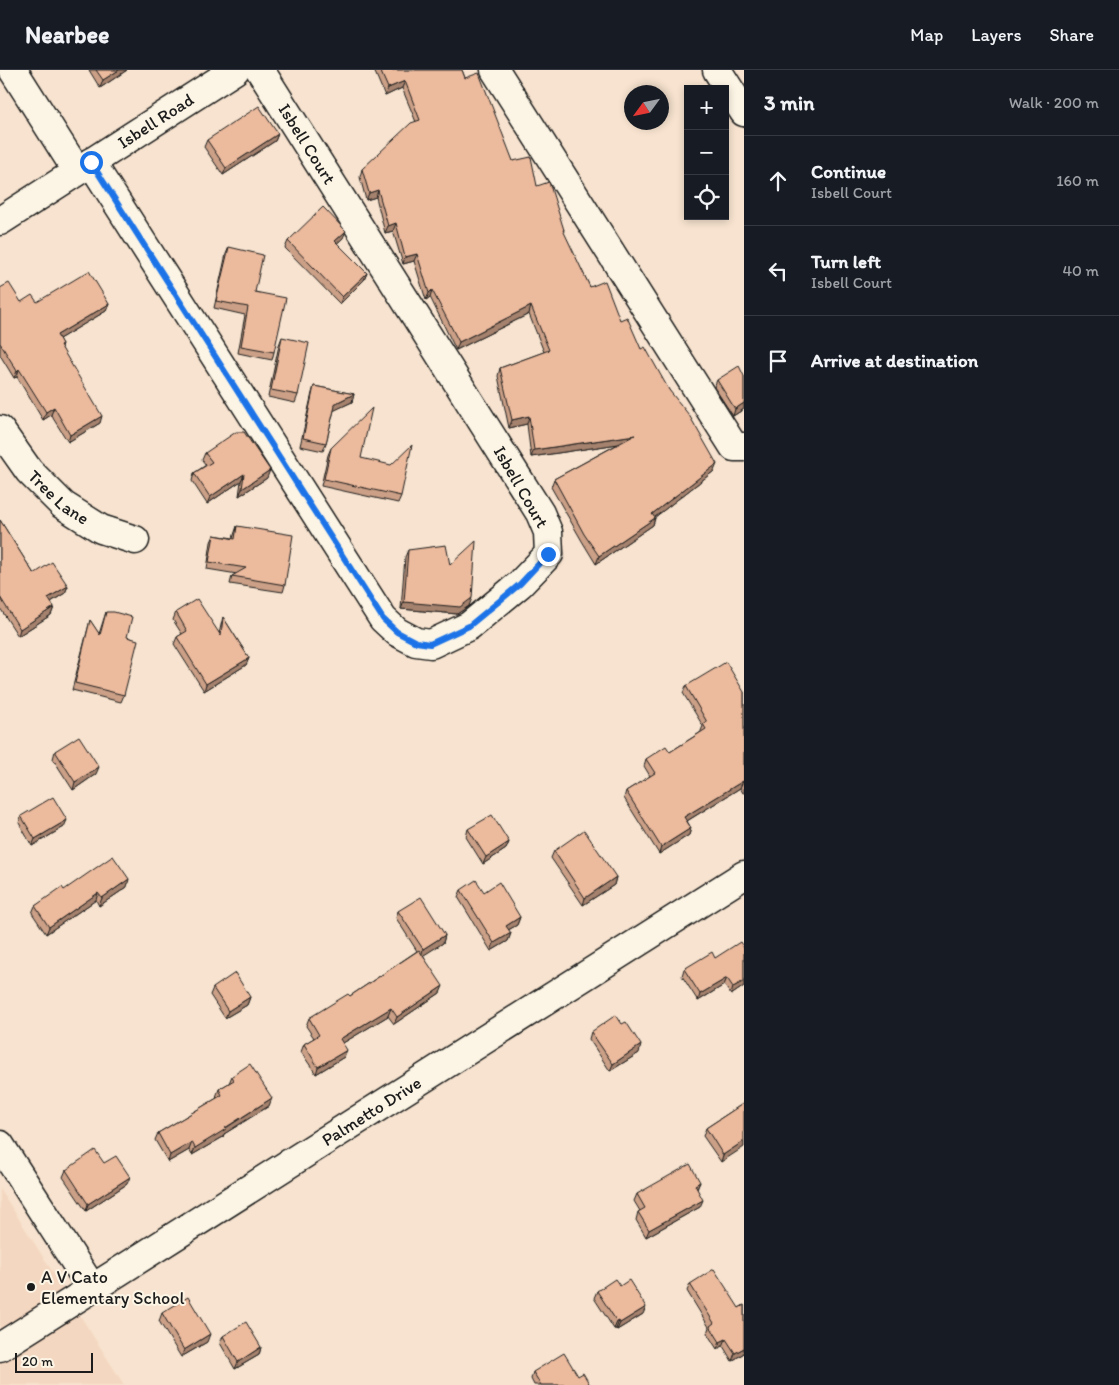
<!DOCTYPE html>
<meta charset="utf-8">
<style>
:root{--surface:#171b24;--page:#20242c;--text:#f1f3f6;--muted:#9ea1a6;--line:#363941}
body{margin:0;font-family:Itim,sans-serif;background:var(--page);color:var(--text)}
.controls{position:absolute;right:15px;top:15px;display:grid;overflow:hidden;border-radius:0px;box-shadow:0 2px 8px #0003}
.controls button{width:45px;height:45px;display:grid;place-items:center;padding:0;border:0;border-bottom:1px solid var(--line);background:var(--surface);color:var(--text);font:25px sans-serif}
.compass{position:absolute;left:624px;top:15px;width:45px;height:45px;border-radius:50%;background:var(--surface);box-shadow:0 2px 8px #0003;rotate:237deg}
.scale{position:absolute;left:15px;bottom:12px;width:78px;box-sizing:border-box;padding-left:5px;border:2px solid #1c1c1c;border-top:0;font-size:14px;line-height:18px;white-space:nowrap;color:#1c1c1c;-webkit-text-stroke:4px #fcf5e5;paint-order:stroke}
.stop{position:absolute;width:15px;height:15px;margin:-11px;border:4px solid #1a73e8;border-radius:50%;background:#fff}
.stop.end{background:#1a73e8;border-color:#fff;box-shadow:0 1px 5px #0008}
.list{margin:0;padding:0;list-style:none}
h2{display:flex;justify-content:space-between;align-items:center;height:65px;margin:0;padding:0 20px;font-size:21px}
h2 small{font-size:16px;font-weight:400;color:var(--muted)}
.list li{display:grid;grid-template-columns:32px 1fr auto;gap:15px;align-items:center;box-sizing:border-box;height:90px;padding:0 20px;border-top:1px solid var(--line)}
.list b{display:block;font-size:19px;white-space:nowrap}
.list p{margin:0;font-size:16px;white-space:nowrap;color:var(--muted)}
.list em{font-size:16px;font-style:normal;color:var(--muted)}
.icon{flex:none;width:28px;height:28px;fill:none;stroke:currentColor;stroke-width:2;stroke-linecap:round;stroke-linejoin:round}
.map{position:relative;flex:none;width:744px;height:1315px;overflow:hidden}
header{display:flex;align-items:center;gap:30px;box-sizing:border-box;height:70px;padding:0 25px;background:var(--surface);border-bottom:1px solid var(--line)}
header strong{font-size:24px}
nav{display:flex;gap:28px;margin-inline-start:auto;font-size:18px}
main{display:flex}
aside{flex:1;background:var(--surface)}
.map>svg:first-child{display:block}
</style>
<header>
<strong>Nearbee</strong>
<nav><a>Map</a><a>Layers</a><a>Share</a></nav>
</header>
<main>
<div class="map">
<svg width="744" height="1315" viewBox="0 0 744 1315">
<rect width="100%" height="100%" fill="#f7e3cf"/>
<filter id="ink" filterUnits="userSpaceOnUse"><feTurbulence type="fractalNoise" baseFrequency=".02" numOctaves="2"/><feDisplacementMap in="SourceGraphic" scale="10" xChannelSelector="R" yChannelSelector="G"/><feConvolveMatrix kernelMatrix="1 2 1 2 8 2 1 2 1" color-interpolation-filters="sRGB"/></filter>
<g filter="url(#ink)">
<path fill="#f4d7c0" d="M 0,1119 L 124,1315 L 0,1315 Z"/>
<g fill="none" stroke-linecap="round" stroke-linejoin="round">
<g stroke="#1c1c1c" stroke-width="31">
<g id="minor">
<path d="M 13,0 L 77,101"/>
<path d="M 495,0 L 734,377 L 744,377"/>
<path d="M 717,0 L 744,42"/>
<path d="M 91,92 L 383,549 L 397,562 L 416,572 L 431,574 L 469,556 L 520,514 L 549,484 L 548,462 L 540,443 L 260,0"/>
<path id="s1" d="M 0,151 L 235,0"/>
<path id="s2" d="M 0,360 L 29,401 L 63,435 L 101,459 L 135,470"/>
<path d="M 0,1075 L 92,1218"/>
<path id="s3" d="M 0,1277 L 744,805"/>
</g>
</g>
<use href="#minor" stroke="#fcf5e5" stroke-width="28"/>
</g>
<g fill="#cba087" stroke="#1c1c1c">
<path d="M 89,0 L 127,0 L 100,18 Z"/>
<path d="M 374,0 L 462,0 L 465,8 L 513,91 L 537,116 L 564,160 L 563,162 L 590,217 L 620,250 L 641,279 L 669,320 L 714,401 L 655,447 L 655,448 L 653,455 L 596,494 L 582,471 L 551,417 L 554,409 L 618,374 L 531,387 L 527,354 L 509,358 L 498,306 L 500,298 L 544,282 L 529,244 L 456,280 L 430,227 L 426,230 L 414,191 L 403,194 L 393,161 L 385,163 L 376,127 L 366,130 L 360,107 L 362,99 L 416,52 L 402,18 L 385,26 Z"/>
<path d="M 278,64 L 275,71 L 223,105 L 204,77 L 207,70 Z"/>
<path d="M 343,168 L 337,173 L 367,203 L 364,210 L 340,234 L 285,178 L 288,171 Z"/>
<path d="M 229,177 L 255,222 L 274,282 L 272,290 L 238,283 L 245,245 L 214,238 L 226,184 Z"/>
<path d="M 0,218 L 21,232 L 37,232 L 109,234 L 106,241 L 59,269 L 62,274 L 61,277 L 100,353 L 68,372 L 51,345 L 43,350 L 17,307 L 14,308 L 0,285 Z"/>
<path d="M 282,267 L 298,325 L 295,333 L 268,327 L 279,275 Z"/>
<path d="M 744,306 L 744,339 L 733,346 L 714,317 L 717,310 Z"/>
<path d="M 314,316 L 354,324 L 352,332 L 334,340 L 326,373 L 323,381 L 300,376 L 312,323 Z"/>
<path d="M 331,378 L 361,388 L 401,426 L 398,433 L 321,416 L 328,385 Z"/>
<path d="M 205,383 L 267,408 L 239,426 L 241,411 L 207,434 L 192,411 L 194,403 L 206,395 L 202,390 Z"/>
<path d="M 0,450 L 34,504 L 68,516 L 65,523 L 51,532 L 54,537 L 51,545 L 18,566 L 0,538 Z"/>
<path d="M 237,456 L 285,515 L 283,522 L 230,514 L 232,506 L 237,504 L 207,499 L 211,472 L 214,465 L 233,468 Z"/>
<path d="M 408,480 L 450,495 L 469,536 L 457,544 L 401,539 L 405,487 Z"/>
<path d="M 106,542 L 124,625 L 121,632 L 72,620 L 88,558 L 90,550 L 99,564 Z"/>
<path d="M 176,542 L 219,564 L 221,555 L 223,547 L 249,588 L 246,595 L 204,621 L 174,574 L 177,567 L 182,564 L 173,550 Z"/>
<path d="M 686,616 L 744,622 L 744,723 L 743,723 L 740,718 L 687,751 L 691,758 L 689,765 L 659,784 L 624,728 L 626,721 L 650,706 L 644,696 L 646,689 L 670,682 L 701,662 L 701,661 L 703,656 L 683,623 Z"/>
<path d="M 55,681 L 96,704 L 73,720 L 53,689 Z"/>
<path d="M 21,746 L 64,757 L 32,776 L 19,753 Z"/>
<path d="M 468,759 L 509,772 L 506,779 L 483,794 L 466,767 Z"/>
<path d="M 554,781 L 616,807 L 614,815 L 583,835 L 551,788 Z"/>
<path d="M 127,817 L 99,836 L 96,830 L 46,864 L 32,843 L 35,836 L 64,820 Z"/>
<path d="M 461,820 L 520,847 L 517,855 L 508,860 L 511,863 L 508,871 L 491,881 L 458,827 Z"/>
<path d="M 398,841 L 445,865 L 443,873 L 423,885 L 440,923 L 394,954 L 388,946 L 343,973 L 344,987 L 316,1004 L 301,982 L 304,974 L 314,968 L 306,956 L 309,948 L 350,926 L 417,881 L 396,848 Z"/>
<path d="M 744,878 L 744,916 L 731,925 L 724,915 L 698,931 L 682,906 L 684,899 Z"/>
<path d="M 213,918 L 250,927 L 247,935 L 225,948 L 210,925 Z"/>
<path d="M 591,962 L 639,983 L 610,1001 L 589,969 Z"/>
<path d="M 232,1006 L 269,1036 L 224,1064 L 223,1067 L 192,1085 L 189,1080 L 168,1092 L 155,1070 L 158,1063 L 217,1028 L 216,1027 L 219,1019 L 229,1013 Z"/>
<path d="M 744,1033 L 721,1092 L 703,1066 L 706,1058 Z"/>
<path d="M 104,1093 L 127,1114 L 86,1141 L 63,1107 L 66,1100 Z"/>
<path d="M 700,1112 L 697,1119 L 700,1137 L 646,1167 L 636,1150 L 638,1142 L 640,1141 L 634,1131 L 637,1124 Z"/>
<path d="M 690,1214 L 739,1238 L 744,1235 L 744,1283 L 732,1291 L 723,1276 L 717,1279 L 707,1263 L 709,1257 L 687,1221 Z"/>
<path d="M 620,1216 L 643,1244 L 617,1260 L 616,1259 L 614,1259 L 594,1228 L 597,1221 Z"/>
<path d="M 162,1243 L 207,1272 L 181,1287 L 159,1251 Z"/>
<path d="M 223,1266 L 261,1277 L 259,1285 L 235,1299 L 220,1273 Z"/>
<path d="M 533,1302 L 578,1306 L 590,1315 L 534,1315 L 531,1309 Z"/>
</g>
<g fill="#a5826e" stroke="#1c1c1c">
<path d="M 119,0 L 127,0 L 100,18 L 103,10 Z"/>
<path d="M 405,11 L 402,18 L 385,26 L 388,18 Z"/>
<path d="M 278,64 L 275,71 L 223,105 L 226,98 Z"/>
<path d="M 378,120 L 376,127 L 366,130 L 369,123 Z"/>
<path d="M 396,153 L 393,161 L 385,163 L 388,156 Z"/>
<path d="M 346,161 L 343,168 L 332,178 L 335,171 Z"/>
<path d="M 417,184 L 414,191 L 403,194 L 405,187 Z"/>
<path d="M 367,203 L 364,210 L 340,234 L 342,227 Z"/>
<path d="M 432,220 L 430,227 L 426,230 L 429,223 Z"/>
<path d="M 109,234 L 106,241 L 54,272 L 57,265 Z"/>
<path d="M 531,236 L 529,244 L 456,280 L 459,272 Z"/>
<path d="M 19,299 L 17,307 L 14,308 L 17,301 Z"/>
<path d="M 354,324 L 352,332 L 331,342 L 334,334 Z"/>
<path d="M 744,333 L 744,339 L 733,346 L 735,339 Z"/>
<path d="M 54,337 L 51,345 L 43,350 L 46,342 Z"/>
<path d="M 102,346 L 100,353 L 68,372 L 70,365 Z"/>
<path d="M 529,346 L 527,354 L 509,358 L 512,350 Z"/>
<path d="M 635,365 L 632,372 L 531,387 L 534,380 Z"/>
<path d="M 717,394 L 714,401 L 650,451 L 652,444 Z"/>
<path d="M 270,400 L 267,408 L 239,426 L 242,419 Z"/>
<path d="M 244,404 L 241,411 L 207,434 L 210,427 Z"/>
<path d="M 655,448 L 653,455 L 596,494 L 599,486 Z"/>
<path d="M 68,516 L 65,523 L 46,535 L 48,528 Z"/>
<path d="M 472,528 L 469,536 L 457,544 L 401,539 L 404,532 Z"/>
<path d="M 54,537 L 51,545 L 18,566 L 20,559 Z"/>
<path d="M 249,588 L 246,595 L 204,621 L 206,614 Z"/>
<path d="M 99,697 L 96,704 L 73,720 L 75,712 Z"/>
<path d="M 743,711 L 740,718 L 682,754 L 684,747 Z"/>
<path d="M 67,750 L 64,757 L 32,776 L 35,769 Z"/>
<path d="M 691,758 L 689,765 L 659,784 L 661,777 Z"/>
<path d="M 509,772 L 506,779 L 483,794 L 486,787 Z"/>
<path d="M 616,807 L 614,815 L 583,835 L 585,828 Z"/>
<path d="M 129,809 L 127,817 L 99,836 L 102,828 Z"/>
<path d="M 98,823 L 96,830 L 46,864 L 49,857 Z"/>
<path d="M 520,847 L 517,855 L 503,863 L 506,856 Z"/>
<path d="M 511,863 L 508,871 L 491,881 L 494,873 Z"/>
<path d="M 445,865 L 443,873 L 421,887 L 423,879 Z"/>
<path d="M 727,908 L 724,915 L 698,931 L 700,924 Z"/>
<path d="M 744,911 L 744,916 L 731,925 L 733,917 Z"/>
<path d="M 443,916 L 440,923 L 394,954 L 397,947 Z"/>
<path d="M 250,927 L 247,935 L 225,948 L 228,941 Z"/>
<path d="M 391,938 L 388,946 L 338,976 L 340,969 Z"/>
<path d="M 641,975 L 639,983 L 610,1001 L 613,994 Z"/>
<path d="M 347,980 L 344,987 L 316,1004 L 318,997 Z"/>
<path d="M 272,1028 L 269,1036 L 224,1064 L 223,1067 L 192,1085 L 195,1078 Z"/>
<path d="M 744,1071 L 744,1077 L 721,1092 L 723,1085 Z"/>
<path d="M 192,1072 L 189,1080 L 168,1092 L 170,1085 Z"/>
<path d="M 130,1107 L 127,1114 L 86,1141 L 88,1134 Z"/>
<path d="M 700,1112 L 697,1119 L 695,1115 Z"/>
<path d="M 703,1130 L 700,1137 L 646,1167 L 649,1160 Z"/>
<path d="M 646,1237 L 643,1244 L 617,1260 L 620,1253 Z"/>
<path d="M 619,1251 L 616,1259 L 614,1259 L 617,1252 Z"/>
<path d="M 210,1264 L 207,1272 L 181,1287 L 184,1280 Z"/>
<path d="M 726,1269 L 723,1276 L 717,1279 L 720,1272 Z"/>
<path d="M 261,1277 L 259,1285 L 235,1299 L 238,1292 Z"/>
<path d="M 744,1278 L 744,1283 L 732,1291 L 735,1283 Z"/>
</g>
<g fill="#ecba9d" stroke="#1c1c1c">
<path d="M 96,0 L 119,0 L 103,10 Z"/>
<path d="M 380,0 L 462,0 L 465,8 L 479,3 L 513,91 L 531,87 L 537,116 L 549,112 L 564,160 L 563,160 L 590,217 L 605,211 L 620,250 L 627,247 L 641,279 L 645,277 L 669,320 L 689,345 L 717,394 L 652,444 L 655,448 L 599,486 L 584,464 L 554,409 L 635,365 L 534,380 L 529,346 L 512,350 L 500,298 L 549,280 L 531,236 L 459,272 L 432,220 L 429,223 L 417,184 L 405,187 L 396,153 L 388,156 L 378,120 L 369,123 L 362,99 L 411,53 L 420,50 L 405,11 L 388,18 Z"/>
<path d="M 259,36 L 278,64 L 226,98 L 207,70 Z"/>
<path d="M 323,137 L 346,161 L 335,171 L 367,203 L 342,227 L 288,171 Z"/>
<path d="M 229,177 L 263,185 L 255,222 L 286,228 L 274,282 L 241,276 L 248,237 L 216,231 Z"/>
<path d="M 89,201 L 109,234 L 57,265 L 62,274 L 60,275 L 102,346 L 70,365 L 54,337 L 46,342 L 19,299 L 17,301 L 0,273 L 0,218 L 9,213 L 21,232 L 32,225 L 37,232 Z"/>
<path d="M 282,267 L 309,273 L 298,325 L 271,320 Z"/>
<path d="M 739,296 L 744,306 L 744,333 L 735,339 L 717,310 Z"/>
<path d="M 314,316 L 354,324 L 334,334 L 335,336 L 326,373 L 303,368 Z"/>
<path d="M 372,338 L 361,388 L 391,395 L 412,375 L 401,426 L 324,409 L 331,378 Z"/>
<path d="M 236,362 L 244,362 L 270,400 L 242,419 L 244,404 L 210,427 L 194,403 L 212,392 L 205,383 Z"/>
<path d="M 0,450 L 34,504 L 52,492 L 68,516 L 48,528 L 54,537 L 20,559 L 0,527 Z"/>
<path d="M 237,456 L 293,465 L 285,515 L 232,506 L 246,498 L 209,492 L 214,465 L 235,469 Z"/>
<path d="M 476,471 L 472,528 L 460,537 L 404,532 L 408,480 L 446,475 L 450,495 Z"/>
<path d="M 197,529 L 221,566 L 223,547 L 249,588 L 206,614 L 177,567 L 187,561 L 176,542 Z"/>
<path d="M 106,542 L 114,542 L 132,547 L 127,567 L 138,570 L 124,625 L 75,613 L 90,550 L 100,565 Z"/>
<path d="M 726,592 L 744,622 L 744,713 L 743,711 L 684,747 L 691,758 L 661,777 L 626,721 L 655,703 L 646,689 L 666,676 L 670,682 L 706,659 L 703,654 L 707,652 L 686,616 Z"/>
<path d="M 79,666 L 99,697 L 75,712 L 55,681 Z"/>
<path d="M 53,727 L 67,750 L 35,769 L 21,746 Z"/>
<path d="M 492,745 L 509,772 L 486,787 L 468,759 Z"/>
<path d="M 584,760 L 616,807 L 585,828 L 554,781 Z"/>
<path d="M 113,786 L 129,809 L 102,828 L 98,823 L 49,857 L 35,836 L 62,817 L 64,820 Z"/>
<path d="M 476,810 L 484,822 L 499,812 L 520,847 L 506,856 L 511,863 L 494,873 L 461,820 Z"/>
<path d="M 421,827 L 445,865 L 423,879 L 398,841 Z"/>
<path d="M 740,872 L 744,878 L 744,911 L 733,917 L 727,908 L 700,924 L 684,899 L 712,882 L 715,888 Z"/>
<path d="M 419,880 L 443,916 L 397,947 L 391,938 L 340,969 L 347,980 L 318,997 L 304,974 L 319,965 L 309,948 L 348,924 L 350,926 Z"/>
<path d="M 235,903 L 250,927 L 228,941 L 213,918 Z"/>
<path d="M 616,945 L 622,954 L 626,952 L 641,975 L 613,994 L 591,962 Z"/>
<path d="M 250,994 L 272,1028 L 225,1058 L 226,1059 L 195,1078 L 192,1072 L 170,1085 L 158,1063 L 222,1025 L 219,1019 L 234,1010 L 232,1006 Z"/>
<path d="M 744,1033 L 744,1071 L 723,1085 L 706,1058 Z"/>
<path d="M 95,1080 L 104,1093 L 116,1086 L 130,1107 L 88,1134 L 66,1100 Z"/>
<path d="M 690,1094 L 700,1112 L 695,1115 L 703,1130 L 649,1160 L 638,1142 L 645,1138 L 637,1124 Z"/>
<path d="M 714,1199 L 739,1238 L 744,1235 L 744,1278 L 735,1283 L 726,1269 L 720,1272 L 710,1256 L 714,1253 L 690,1214 Z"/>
<path d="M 615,1209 L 620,1216 L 629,1210 L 646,1237 L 620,1253 L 619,1251 L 617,1252 L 597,1221 Z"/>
<path d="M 188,1227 L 210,1264 L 184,1280 L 162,1243 Z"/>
<path d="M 246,1252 L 261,1277 L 238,1292 L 223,1266 Z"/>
<path d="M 564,1283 L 578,1306 L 583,1303 L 590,1315 L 541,1315 L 533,1302 Z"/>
</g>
</g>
<g fill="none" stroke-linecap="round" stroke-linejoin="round" filter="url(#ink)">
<path stroke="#1a73e8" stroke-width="6" d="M 91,92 L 383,549 L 397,562 L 416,572 L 430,574 L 469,556 L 520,514 L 548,484"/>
</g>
<circle fill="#1c1c1c" stroke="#fcf5e5" stroke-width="2" cx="31" cy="1217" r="5"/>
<g text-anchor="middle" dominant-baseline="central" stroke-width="4" stroke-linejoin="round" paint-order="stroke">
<g font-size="18" fill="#1c1c1c" stroke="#fcf5e5">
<text stroke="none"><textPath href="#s1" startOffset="185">Isbell Road</textPath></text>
<text transform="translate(307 74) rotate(58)">Isbell Court</text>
<text transform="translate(521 417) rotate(60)">Isbell Court</text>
<text stroke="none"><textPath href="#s2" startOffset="90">Tree Lane</textPath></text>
<text stroke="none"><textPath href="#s3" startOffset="440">Palmetto Drive</textPath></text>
</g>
<g font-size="18" fill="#1c1c1c" stroke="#fcf5e5" text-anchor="start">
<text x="41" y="1207">A V Cato<tspan x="41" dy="21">Elementary School</tspan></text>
</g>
</g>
</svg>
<div class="controls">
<button>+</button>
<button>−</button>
<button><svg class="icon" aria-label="locate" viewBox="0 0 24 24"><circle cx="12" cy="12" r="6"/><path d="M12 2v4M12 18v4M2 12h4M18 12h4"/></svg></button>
</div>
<svg class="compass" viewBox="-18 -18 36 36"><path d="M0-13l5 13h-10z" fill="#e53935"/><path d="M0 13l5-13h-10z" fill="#9ea1a6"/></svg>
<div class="scale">20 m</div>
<div class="stop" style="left:91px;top:92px"></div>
<div class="stop end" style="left:548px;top:484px"></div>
</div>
<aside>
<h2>3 min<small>Walk · 200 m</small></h2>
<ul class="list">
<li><svg class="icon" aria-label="ahead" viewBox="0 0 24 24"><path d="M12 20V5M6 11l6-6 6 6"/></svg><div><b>Continue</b><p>Isbell Court</p></div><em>160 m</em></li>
<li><svg class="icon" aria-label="left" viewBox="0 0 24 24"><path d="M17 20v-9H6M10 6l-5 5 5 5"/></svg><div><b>Turn left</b><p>Isbell Court</p></div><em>40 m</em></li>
<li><svg class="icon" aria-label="arrive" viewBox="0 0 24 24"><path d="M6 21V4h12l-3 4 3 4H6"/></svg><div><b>Arrive at destination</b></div></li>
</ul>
</aside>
</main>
